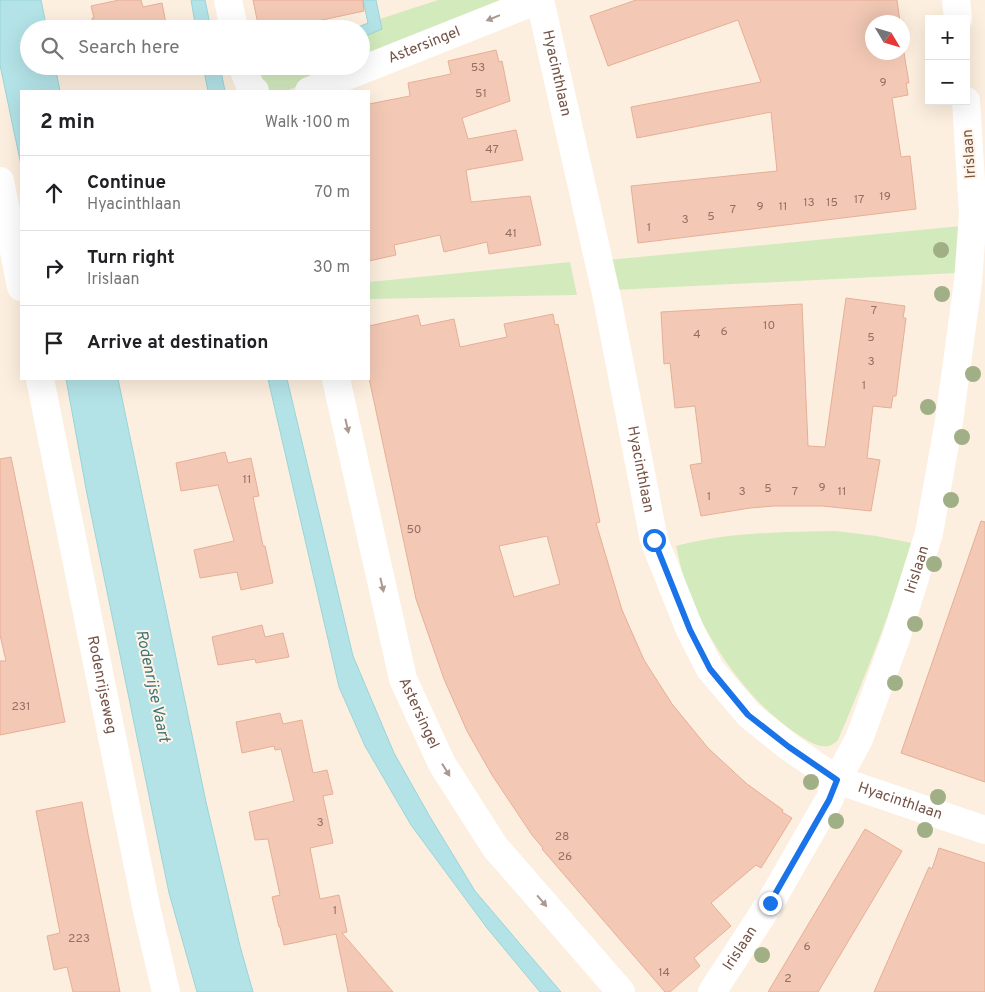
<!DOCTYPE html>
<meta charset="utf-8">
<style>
:root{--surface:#fff;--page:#f6f6f6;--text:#202124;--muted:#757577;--line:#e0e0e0}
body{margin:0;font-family:Overpass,sans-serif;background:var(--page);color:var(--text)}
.controls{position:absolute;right:15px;top:15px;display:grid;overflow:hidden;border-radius:0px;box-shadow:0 5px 20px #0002}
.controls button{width:45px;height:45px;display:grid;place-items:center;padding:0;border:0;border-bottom:1px solid var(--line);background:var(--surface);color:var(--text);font:25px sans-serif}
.compass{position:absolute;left:865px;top:15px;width:45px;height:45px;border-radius:50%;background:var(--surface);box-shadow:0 5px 20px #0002;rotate:128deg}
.stop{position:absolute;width:15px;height:15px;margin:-11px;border:4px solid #1a73e8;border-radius:50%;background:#fff}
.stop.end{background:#1a73e8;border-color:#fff;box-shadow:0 1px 5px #0008}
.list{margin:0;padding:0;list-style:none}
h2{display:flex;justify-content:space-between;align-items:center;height:65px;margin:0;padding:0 20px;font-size:21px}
h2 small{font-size:16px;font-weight:400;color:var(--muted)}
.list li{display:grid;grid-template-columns:32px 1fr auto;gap:15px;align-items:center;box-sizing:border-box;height:75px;padding:0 20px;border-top:1px solid var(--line)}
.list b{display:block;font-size:19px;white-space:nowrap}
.list p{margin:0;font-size:16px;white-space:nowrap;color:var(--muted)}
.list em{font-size:16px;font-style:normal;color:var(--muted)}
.icon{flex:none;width:28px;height:28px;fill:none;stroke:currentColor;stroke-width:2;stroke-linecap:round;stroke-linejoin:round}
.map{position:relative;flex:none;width:985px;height:992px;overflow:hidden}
.search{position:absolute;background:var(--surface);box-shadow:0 5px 20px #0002;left:20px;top:20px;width:350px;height:55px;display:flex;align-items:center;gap:12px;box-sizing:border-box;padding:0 18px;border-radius:28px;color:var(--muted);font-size:19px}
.panel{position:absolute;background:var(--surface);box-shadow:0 5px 20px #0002;left:20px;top:90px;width:350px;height:290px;border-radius:0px}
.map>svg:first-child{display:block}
</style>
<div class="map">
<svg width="985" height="992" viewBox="0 0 985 992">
<rect width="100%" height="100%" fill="#fdefdf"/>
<g fill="#d3eabd">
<path d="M 438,0 L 510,0 L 361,61 L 361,38 L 382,29 L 380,19 Z"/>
<path d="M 255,66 L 278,66 L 282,70 L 290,66 L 348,66 L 286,91 L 268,90 Z"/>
<path d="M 961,226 L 956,273 L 614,290 L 608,260 Z"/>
<path d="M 570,262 L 577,295 L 369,299 L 369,282 Z"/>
<path d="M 836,531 L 876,536 L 912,543 C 891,611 866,675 838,740 C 836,742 832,745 829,746 C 817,748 807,740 797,734 C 752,704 718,656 695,608 C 685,588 681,567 676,546 C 728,532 782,532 836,531 Z"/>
</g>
<g fill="#b3e3e7" stroke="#99d4d9">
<path d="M 0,0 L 41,0 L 47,29 L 29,29 L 29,66 L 55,66 L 60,91 L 21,91 L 21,165 L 0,65 Z"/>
<path d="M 191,0 L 205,0 L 211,29 L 196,29 Z"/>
<path d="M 363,0 L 376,0 L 382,29 L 361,38 L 361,29 L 353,29 L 368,23 Z"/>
<path d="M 203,66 L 220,66 L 225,91 L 208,91 Z"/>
<path d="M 66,379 L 118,379 L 206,802 L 240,946 L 253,992 L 197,992 L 169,893 L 87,494 Z"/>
<path d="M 268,379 L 287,379 L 353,656 L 394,753 L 430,817 L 475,891 L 561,992 L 540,992 L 487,928 L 411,825 L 365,746 L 339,687 Z"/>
</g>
<g fill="#f3c9b5" stroke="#e7ae95" fill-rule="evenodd">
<path d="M 119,0 L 141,0 L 143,7 L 162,3 L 167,29 L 93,29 L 92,18 L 94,18 L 91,6 Z"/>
<path d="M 253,0 L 363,0 L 364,11 L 308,23 L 309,29 L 259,29 Z"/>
<path d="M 636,0 L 897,0 L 900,22 L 872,22 L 872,52 L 902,52 L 902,41 L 909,83 L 906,83 L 908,95 L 892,98 L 901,157 L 910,156 L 916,209 L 638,243 L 631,186 L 777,171 L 771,112 L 637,138 L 631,107 L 761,82 L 738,20 L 608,66 L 590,16 Z"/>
<path d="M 496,50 L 499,62 L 502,61 L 510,101 L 462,118 L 468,139 L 516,130 L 523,160 L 466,170 L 471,202 L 530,196 L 541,245 L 489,254 L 487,242 L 444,252 L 440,235 L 394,245 L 396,255 L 369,261 L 369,104 L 410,96 L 408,83 L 451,74 L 448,61 Z"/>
<path d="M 846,298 L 905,306 L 903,318 L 906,318 L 896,396 L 893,396 L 891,408 L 873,406 L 867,458 L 880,460 L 871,511 L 822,506 L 774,506 L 750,508 L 701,516 L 690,465 L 702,463 L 695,406 L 675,408 L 670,363 L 664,364 L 661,312 L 802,304 L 808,446 L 825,447 Z"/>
<path d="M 553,314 L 555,325 L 558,324 L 600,522 L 596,523 L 622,610 L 644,660 L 672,704 L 708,748 L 747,784 L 783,810 L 782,812 L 792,818 L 761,868 L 756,865 L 711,903 L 731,926 L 694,958 L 700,966 L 670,992 L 665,992 L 542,849 L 543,848 L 532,835 L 492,775 L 467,731 L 444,679 L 416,599 L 369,378 L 369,326 L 418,315 L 421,326 L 454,319 L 460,347 L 507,337 L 504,324 ZM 547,536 L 560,584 L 514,597 L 499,546 Z"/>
<path d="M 225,452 L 228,463 L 251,458 L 259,496 L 253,497 L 263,546 L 265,546 L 273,583 L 241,590 L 237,572 L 200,578 L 194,550 L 234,541 L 218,485 L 181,491 L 176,463 Z"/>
<path d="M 11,457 L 65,722 L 0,735 L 0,661 L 6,661 L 0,635 L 0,459 Z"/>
<path d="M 981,521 L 985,522 L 985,782 L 901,753 Z"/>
<path d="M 262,625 L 265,637 L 283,633 L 289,657 L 256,663 L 255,659 L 218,665 L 212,637 Z"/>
<path d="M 280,713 L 283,724 L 302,720 L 313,773 L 327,770 L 333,794 L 323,796 L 333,843 L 310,848 L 320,899 L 339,895 L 347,932 L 342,933 L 393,992 L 348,992 L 336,934 L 284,945 L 280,927 L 279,927 L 272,897 L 280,895 L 268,839 L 255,840 L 249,812 L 294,801 L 281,749 L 275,750 L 274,746 L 242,753 L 236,722 Z"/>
<path d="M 82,802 L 88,834 L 120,992 L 73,992 L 67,967 L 54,970 L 47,936 L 60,933 L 36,811 Z"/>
<path d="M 865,829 L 902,851 L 818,992 L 768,992 Z"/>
<path d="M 939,848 L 985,863 L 985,992 L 874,992 L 929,867 L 932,869 Z"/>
</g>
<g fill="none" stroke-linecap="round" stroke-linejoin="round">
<g stroke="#fff" stroke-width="28">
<path d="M 228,0 L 234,29"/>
<path id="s1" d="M 540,0 L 607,298 L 654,540 L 690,630 L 710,669 L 749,715 L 789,747 L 837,780 L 985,830"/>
<path d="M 956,0 L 958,19"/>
<path d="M 242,66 L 251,88 L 255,91"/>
<path id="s2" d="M 309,91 L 538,0"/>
<path d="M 0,181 L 21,287"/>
<path id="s3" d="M 40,379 L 147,911 L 166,992"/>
<path id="s4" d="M 336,379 L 403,679 L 442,764 L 495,847 L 621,992"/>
<path id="s5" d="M 712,992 L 770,903 L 829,800 L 837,780 L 859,739 L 896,638 L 929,533 L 949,421 L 968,282 L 973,214 L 966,101"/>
</g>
</g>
<g fill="#a0af86">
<circle cx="941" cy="250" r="8"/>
<circle cx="942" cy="294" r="8"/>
<circle cx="973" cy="374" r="8"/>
<circle cx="928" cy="407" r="8"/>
<circle cx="962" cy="437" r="8"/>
<circle cx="951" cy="500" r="8"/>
<circle cx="934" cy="564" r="8"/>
<circle cx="915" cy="624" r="8"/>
<circle cx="895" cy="683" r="8"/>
<circle cx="811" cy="782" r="8"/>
<circle cx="938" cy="797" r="8"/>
<circle cx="836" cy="821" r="8"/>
<circle cx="925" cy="830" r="8"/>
<circle cx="762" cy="955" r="8"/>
</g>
<defs><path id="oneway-solid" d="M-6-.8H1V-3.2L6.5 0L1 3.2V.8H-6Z" transform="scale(1.25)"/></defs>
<g fill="#ac9890">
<use href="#oneway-solid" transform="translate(493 18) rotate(158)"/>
<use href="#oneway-solid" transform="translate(347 426) rotate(77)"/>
<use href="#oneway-solid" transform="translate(382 585) rotate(77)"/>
<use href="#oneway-solid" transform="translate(446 770) rotate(58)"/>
<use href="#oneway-solid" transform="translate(542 901) rotate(49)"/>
</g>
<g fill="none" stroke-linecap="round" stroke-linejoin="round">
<path stroke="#1a73e8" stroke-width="6" d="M 654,540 L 690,630 L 710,669 L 748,715 L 789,747 L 837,780 L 829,800 L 770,903"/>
</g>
<g text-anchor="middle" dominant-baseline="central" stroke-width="4" stroke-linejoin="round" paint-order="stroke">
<g font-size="12" fill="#947062">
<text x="478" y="68">53</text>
<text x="883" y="83">9</text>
<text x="481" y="94">51</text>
<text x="492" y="150">47</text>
<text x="885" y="197">19</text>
<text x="859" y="200">17</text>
<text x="809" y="203">13</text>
<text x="832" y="203">15</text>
<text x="760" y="207">9</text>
<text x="783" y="207">11</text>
<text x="733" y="210">7</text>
<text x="711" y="217">5</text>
<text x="685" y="220">3</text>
<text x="649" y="228">1</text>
<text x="511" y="234">41</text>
<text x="874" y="311">7</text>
<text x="769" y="326">10</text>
<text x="724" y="332">6</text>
<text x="697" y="335">4</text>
<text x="871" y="338">5</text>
<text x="871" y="362">3</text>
<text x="864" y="386">1</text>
<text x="247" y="480">11</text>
<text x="822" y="488">9</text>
<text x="768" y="489">5</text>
<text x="742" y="492">3</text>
<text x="795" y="492">7</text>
<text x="842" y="492">11</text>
<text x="709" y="497">1</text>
<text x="414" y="530">50</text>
<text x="21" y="707">231</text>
<text x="320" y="823">3</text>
<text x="562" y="837">28</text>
<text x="565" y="857">26</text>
<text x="335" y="911">1</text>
<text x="79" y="939">223</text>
<text x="807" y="947">6</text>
<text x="664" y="973">14</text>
<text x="788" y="979">2</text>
</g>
<g font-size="15" fill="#745346" stroke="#fff3e6">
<text stroke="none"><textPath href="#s2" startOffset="124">Astersingel</textPath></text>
<text stroke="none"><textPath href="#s1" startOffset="75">Hyacinthlaan</textPath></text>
<text transform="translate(970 154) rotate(-94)">Irislaan</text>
<text stroke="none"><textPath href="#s1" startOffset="480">Hyacinthlaan</textPath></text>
<text stroke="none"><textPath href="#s5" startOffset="472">Irislaan</textPath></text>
<text stroke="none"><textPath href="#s3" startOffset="312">Rodenrijseweg</textPath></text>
<text stroke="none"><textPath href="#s4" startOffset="345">Astersingel</textPath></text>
<text stroke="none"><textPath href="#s1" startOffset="929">Hyacinthlaan</textPath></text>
<text stroke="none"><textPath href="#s5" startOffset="52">Irislaan</textPath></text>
</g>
<g font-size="16" font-style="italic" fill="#3a757b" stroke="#fff3e6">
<text transform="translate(152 686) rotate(78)">Rodenrijse Vaart</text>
</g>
</g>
</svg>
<div class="controls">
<button>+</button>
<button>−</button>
</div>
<svg class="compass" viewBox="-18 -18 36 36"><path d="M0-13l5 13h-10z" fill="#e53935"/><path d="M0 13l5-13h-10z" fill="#757577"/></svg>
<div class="stop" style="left:654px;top:540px"></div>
<div class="stop end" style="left:770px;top:903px"></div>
<div class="search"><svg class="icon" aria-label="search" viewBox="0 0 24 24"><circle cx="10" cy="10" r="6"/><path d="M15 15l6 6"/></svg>Search here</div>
<section class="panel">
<h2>2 min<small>Walk · 100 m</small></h2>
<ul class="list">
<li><svg class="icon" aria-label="ahead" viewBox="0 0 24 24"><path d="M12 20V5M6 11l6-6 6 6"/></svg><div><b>Continue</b><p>Hyacinthlaan</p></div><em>70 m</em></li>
<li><svg class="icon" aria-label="right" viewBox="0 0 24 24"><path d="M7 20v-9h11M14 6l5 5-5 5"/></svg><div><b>Turn right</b><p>Irislaan</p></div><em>30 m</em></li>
<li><svg class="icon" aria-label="arrive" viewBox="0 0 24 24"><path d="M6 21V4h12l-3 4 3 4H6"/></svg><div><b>Arrive at destination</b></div></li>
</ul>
</section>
</div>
